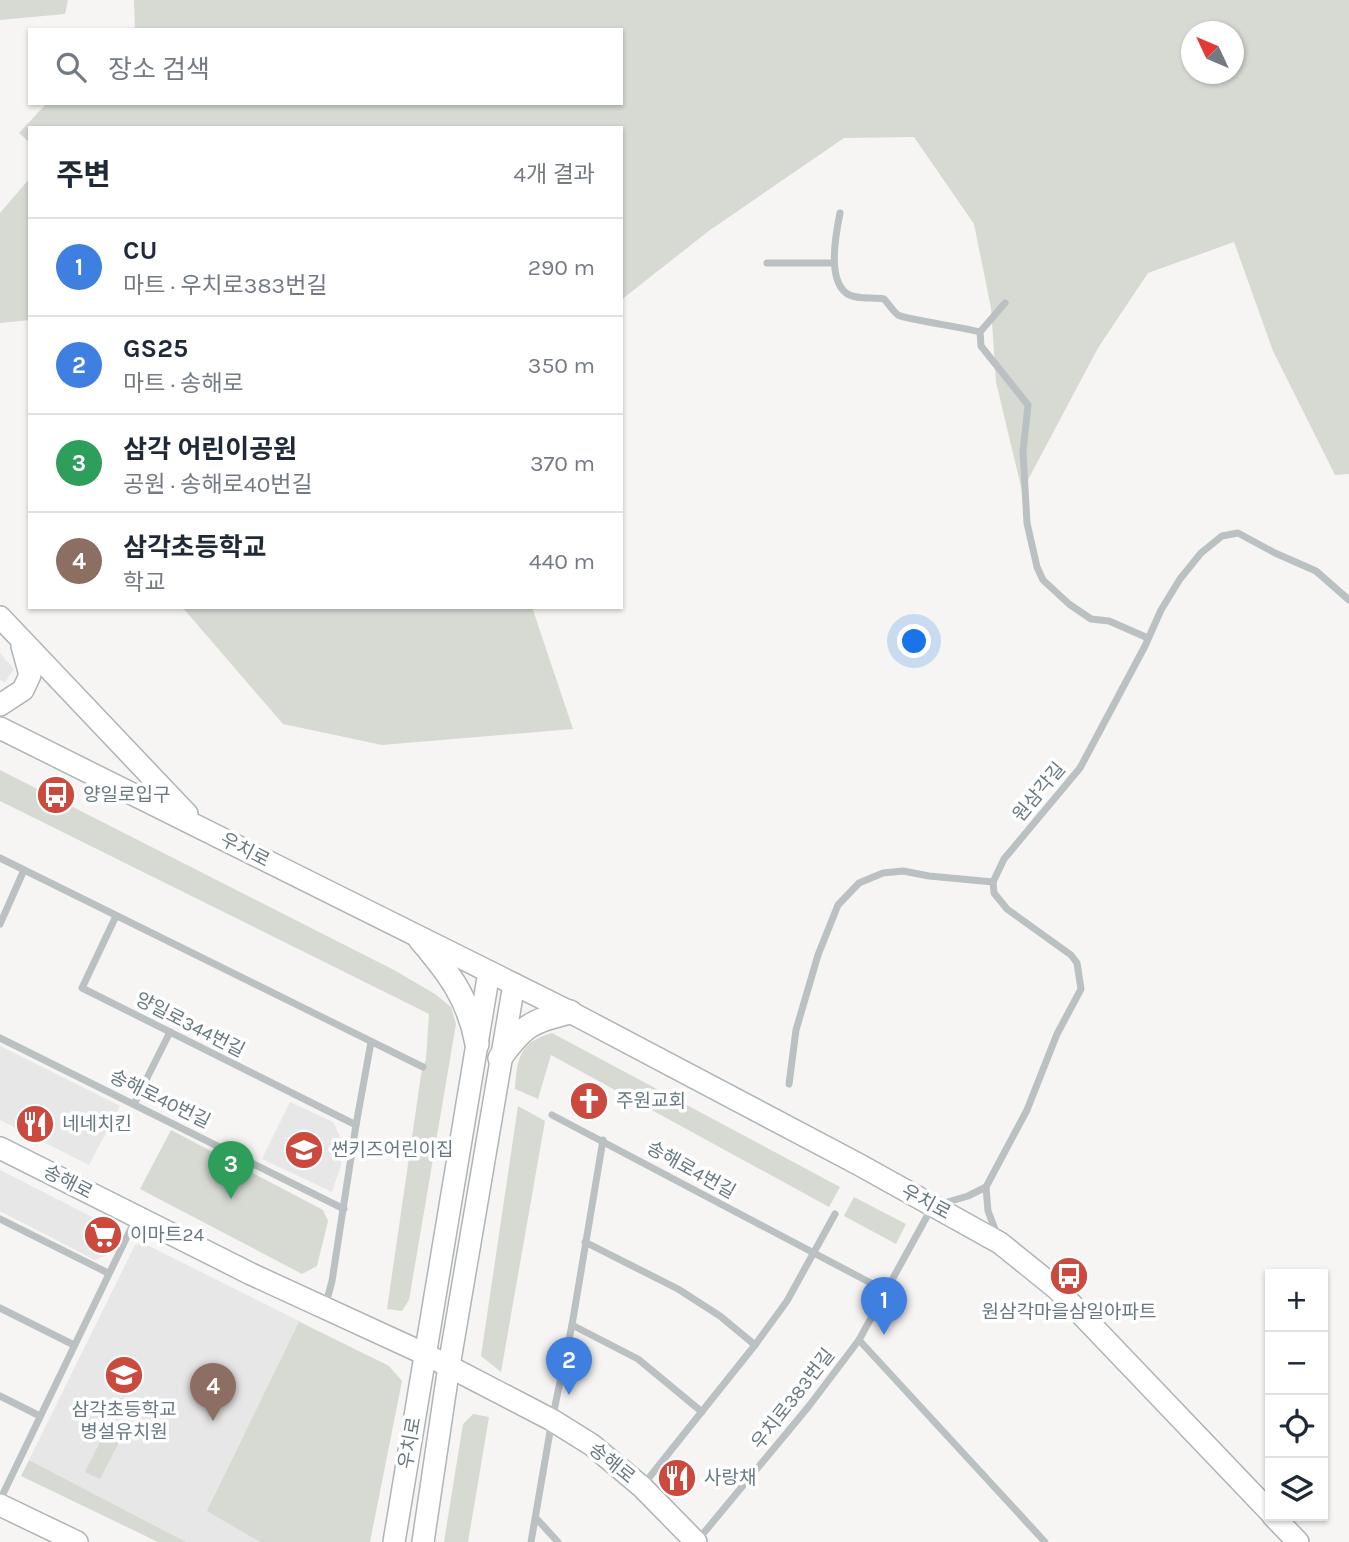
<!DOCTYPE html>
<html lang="ko">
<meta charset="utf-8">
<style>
:root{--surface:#fff;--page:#f6f6f7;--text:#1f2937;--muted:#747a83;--line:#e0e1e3;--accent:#0f766e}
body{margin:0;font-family:Karla,"Noto Sans KR",sans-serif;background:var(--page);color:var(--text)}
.controls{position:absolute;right:21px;bottom:21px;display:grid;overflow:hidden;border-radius:0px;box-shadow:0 2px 5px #0004}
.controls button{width:63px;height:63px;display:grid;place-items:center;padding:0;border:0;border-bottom:2px solid var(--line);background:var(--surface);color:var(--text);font:35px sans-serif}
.compass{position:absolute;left:1181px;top:21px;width:63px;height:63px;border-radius:50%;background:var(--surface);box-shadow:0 2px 5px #0004;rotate:314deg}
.you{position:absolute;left:915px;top:642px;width:24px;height:24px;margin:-18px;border:5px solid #fff;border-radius:50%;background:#1a73e8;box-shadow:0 0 0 10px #1a73e833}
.badge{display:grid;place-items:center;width:46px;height:46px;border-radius:50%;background:var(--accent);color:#fff;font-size:23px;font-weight:700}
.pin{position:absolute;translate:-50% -58px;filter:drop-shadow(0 2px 4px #0008)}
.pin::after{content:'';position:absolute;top:37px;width:24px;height:21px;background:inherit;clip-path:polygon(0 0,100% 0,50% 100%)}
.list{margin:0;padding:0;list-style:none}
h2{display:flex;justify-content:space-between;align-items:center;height:91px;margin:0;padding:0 28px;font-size:30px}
h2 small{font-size:23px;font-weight:400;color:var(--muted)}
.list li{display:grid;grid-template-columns:46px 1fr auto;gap:21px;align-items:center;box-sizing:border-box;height:98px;padding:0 28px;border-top:2px solid var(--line)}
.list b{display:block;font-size:26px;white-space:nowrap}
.list p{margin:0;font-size:23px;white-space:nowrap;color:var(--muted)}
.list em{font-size:23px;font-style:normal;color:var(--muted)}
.icon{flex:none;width:38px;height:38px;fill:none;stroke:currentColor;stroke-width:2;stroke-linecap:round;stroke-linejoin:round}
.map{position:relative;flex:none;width:1349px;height:1542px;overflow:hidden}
.search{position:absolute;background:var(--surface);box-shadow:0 2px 5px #0004;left:28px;top:28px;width:595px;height:77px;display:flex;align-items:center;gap:18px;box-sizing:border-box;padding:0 24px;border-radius:0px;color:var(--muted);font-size:26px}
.panel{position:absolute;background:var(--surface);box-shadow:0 2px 5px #0004;left:28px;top:126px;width:595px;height:483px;border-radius:0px}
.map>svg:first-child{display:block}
</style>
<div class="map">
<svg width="1349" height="1542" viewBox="0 0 1349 1542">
<rect width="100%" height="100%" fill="#f6f5f3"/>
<g fill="#e6e7e6">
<path d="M 0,653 L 14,669 L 5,682 L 0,680 Z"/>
<path d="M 0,1046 L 120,1106 L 89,1165 L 0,1120 Z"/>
<path d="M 290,1102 L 333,1122 L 342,1141 L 341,1165 L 332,1192 L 262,1159 Z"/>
<path d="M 0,1170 L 108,1225 L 114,1238 L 106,1255 L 95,1260 L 0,1211 Z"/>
<path d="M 143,1243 L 389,1366 L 350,1542 L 186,1542 L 29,1460 L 135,1245 Z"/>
</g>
<g fill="#d6dad3" fill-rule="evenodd">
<path d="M 0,0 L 68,0 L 65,14 L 0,20 Z"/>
<path d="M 134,0 L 1349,0 L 1349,474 L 1335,475 L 1273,351 L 1234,242 L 1148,273 L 1098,348 L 1022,491 L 996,382 L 991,308 L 974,224 L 914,137 L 844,138 L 710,230 L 621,300 L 621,128 L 30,128 L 30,143 L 19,133 L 47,103 L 621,103 L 621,30 L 135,30 ZM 1192,32 L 1234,32 L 1234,74 L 1192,74 Z"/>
<path d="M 30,178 L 30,320 L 0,323 L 0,213 Z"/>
<path d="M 182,607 L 532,607 L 573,729 L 382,745 L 283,724 Z"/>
<path d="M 0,770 L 394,970 L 435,994 L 451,1007 L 456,1024 L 409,1300 L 402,1311 L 387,1309 L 421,1075 L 426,1059 L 429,1014 L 0,801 Z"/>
<path d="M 552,1033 L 840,1187 L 829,1207 L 551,1055 L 538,1099 L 515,1089 C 517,1059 519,1042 552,1033 Z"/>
<path d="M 518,1106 L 545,1121 L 501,1372 L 481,1356 Z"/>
<path d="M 171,1130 L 323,1210 L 328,1221 L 317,1266 L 302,1274 L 140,1189 Z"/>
<path d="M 854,1197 L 906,1224 L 896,1244 L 844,1216 Z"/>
<path d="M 299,1322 L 389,1366 L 402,1381 L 370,1542 L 260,1542 L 207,1511 Z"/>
<path d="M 473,1414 L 489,1417 L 468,1542 L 444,1542 L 463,1424 Z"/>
<path d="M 105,1432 L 120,1440 L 100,1479 L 85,1472 Z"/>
<path d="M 29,1460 L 186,1542 L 158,1542 L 21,1476 Z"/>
</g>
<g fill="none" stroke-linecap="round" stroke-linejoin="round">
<g stroke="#aeb4b7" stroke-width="24">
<g id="secondary">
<path d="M 0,617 L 187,814"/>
<path d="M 0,705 L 23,690 L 30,675 L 22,646"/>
<path d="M 0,728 L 570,1012 L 858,1164 L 1000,1243 L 1057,1289 L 1270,1512"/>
<path d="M 0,1148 L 251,1274 L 425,1354 L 552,1420 L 592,1445 L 642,1487 L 696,1542"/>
<path d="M 0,1505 L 77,1542"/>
<path d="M 1273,1516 L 1298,1542"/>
<path d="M 394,1542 L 489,972"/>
<path d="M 423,1542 L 449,1366 L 514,984"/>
</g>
</g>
<g stroke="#afb4b6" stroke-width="26">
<g id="primary">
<path d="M 420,939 C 449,973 469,999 477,1044"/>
<path d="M 500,1058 C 523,1026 531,1021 570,1012"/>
</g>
</g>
<g stroke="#bbc0c2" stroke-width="7">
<path d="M 840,213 C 836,233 827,278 846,293 C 855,300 872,297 884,299 C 888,303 893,311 898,315 C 904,319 967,328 980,332"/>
<path d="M 767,263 L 834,263"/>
<path d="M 1005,303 L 980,332 L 981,346 L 1028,405 L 1023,452 L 1027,523 L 1037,567 L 1043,580 L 1069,604 L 1091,619 L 1109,621 L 1148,638"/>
<path d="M 0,858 L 423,1067"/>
<path d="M 116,916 L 82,988 L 356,1125"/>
<path d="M 0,924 L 24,870"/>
<path d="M 0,1038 L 344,1209"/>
<path d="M 789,1084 L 796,1030 L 818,955 L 838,905 L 859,883 L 883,873 L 903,871 L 929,876 L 993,882"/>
<path d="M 134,1104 L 170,1032"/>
<path d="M 552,1115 L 886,1291"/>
<path d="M 986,1187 L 1027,1110 L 1057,1034 L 1081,989 L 1077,963 L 1071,955 L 1007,909 L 994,893 L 993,882 L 1004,859 L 1080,768 L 1145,646 L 1161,610 L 1180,579 L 1201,553 L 1222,536 L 1238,533 L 1275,553 L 1316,571 L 1349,600"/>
<path d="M 941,1204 L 968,1196 L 986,1187 L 988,1211 L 998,1237"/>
<path d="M 0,1219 L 108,1273"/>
<path d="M 585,1242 L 678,1289 L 720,1316 L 755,1345"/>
<path d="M 325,1307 L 332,1281 L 356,1125 L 371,1042"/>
<path d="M 0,1308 L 74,1345"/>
<path d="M 572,1325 L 638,1359 L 702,1412"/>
<path d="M 859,1340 L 1045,1542"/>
<path d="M 0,1396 L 40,1416"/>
<path d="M 644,1484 L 755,1345 L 787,1301 L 835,1214"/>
<path d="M 0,1500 L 136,1218"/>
<path d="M 536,1518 L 558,1542"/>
<path d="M 697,1541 L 809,1406 L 859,1340 L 931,1209"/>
<path d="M 531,1542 L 552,1420 L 572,1325 L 603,1140"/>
</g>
<use href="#secondary" stroke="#fff" stroke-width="21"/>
<use href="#primary" stroke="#fff" stroke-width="23"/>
</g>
<defs>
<g id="bus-disc" transform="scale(2.0125)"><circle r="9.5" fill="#cb493d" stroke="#fff"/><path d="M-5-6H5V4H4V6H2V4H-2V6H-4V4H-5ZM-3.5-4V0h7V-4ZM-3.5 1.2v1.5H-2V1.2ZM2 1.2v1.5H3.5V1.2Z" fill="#fff"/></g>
<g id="church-disc" transform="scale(2.0125)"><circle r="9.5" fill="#cb493d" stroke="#fff"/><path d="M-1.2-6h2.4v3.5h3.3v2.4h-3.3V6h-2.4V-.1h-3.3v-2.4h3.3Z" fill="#fff"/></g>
<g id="restaurant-disc" transform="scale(2.0125)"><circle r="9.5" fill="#cb493d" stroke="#fff"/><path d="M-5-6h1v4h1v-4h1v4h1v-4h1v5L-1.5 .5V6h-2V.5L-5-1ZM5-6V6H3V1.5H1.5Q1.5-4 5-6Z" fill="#fff"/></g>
<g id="school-disc" transform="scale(2.0125)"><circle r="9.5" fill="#cb493d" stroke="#fff"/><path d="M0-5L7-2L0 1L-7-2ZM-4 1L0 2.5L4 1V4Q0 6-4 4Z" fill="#fff"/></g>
<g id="supermarket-disc" transform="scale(2.0125)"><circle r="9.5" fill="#cb493d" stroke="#fff"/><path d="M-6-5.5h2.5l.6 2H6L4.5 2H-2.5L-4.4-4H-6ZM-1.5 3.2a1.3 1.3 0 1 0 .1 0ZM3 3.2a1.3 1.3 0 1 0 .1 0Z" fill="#fff"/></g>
</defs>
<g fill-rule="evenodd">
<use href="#bus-disc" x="56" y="795"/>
<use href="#church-disc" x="589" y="1101"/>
<use href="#restaurant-disc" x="35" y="1124"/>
<use href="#school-disc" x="304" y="1150"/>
<use href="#supermarket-disc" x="103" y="1235"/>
<use href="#bus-disc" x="1069" y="1276"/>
<use href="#school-disc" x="124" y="1375"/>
<use href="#restaurant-disc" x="677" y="1478"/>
</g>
<g text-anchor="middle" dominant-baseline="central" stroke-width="7" stroke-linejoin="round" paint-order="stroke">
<g font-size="19" fill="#697980" stroke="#fff">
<text transform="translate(1039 792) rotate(-50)">원삼각길</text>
<text transform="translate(245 850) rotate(27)">우치로</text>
<text transform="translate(190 1025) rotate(27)">양일로344번길</text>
<text transform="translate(160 1099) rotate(26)">송해로40번길</text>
<text transform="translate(691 1170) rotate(29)">송해로4번길</text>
<text transform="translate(68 1182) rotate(27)">송해로</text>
<text transform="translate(926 1202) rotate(28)">우치로</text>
<text transform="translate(793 1399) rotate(-52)">우치로383번길</text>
<text transform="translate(410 1443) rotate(-80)">우치로</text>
<text transform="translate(612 1463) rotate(39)">송해로</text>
</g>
<g font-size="19" fill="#697980" stroke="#fff" text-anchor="start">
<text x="83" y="795">양일로입구</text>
<text x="616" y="1101">주원교회</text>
<text x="62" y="1124">네네치킨</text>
<text x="331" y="1150">썬키즈어린이집</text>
<text x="130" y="1235">이마트24</text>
<text x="1069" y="1312" text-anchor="middle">원삼각마을삼일아파트</text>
<text x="124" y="1410" text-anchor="middle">삼각초등학교<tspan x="124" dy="22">병설유치원</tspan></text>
<text x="704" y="1478">사랑채</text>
</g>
</g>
</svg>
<div class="controls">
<button>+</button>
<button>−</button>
<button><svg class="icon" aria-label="locate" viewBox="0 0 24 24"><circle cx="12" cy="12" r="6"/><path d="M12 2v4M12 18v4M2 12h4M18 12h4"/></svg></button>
<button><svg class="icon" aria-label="layers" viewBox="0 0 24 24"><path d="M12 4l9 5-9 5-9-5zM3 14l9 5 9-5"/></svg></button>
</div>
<svg class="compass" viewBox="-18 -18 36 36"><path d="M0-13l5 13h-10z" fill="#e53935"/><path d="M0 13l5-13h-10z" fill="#747a83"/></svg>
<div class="you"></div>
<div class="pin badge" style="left:884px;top:1335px;background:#3f7fe0">1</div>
<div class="pin badge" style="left:569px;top:1395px;background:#3f7fe0">2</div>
<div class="pin badge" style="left:231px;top:1199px;background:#2e9e5b">3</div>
<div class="pin badge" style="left:213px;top:1421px;background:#8d6e63">4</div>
<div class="search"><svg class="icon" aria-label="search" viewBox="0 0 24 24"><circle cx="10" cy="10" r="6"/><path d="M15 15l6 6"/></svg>장소 검색</div>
<section class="panel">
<h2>주변<small>4개 결과</small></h2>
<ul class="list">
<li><span class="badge" style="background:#3f7fe0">1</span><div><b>CU</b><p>마트 · 우치로383번길</p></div><em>290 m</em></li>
<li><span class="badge" style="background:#3f7fe0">2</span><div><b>GS25</b><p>마트 · 송해로</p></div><em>350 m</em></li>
<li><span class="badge" style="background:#2e9e5b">3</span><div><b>삼각 어린이공원</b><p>공원 · 송해로40번길</p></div><em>370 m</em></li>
<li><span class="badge" style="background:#8d6e63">4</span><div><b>삼각초등학교</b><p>학교</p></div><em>440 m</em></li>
</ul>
</section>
</div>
